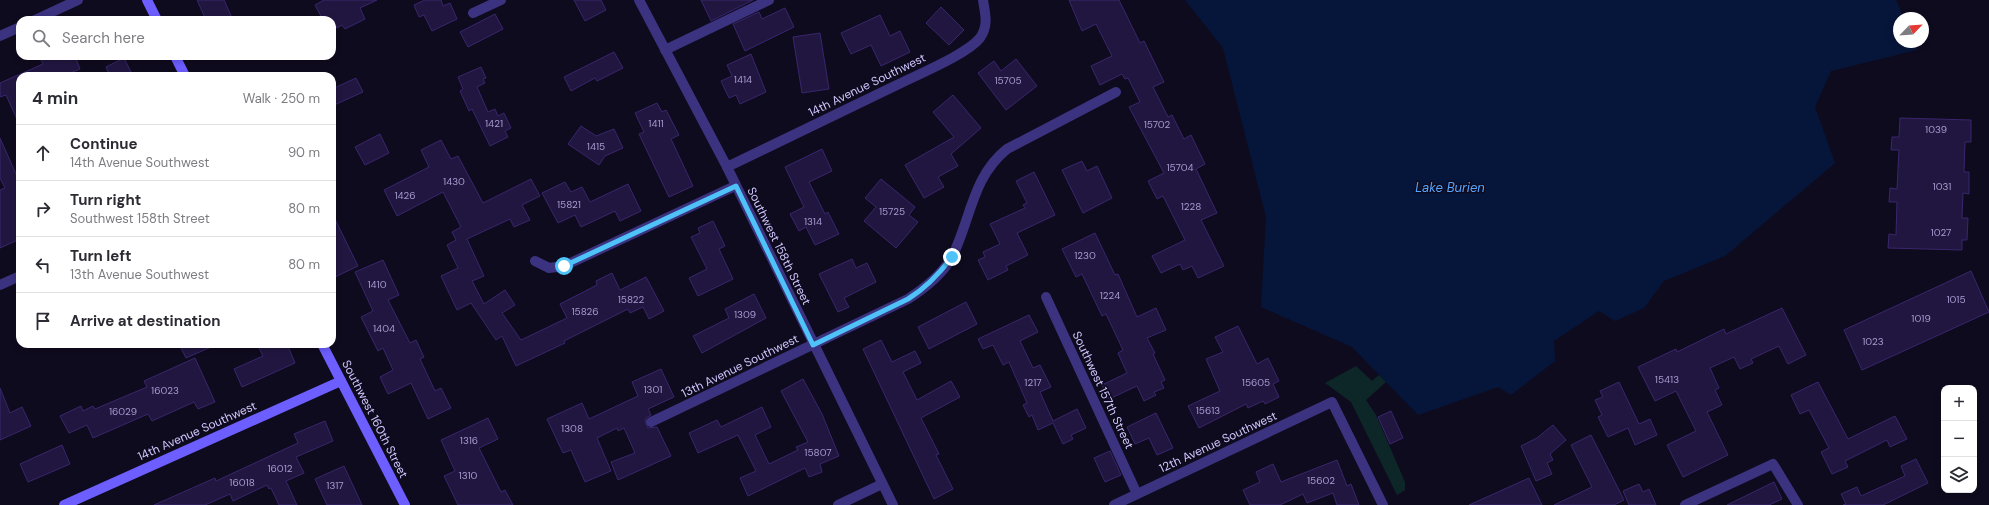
<!DOCTYPE html>
<meta charset="utf-8">
<style>
:root{--surface:#fff;--page:#f2f2f3;--text:#2b2b33;--muted:#7c7c81;--line:#e1e1e2}
body{margin:0;font-family:"DM Sans",sans-serif;background:var(--page);color:var(--text)}
.controls{position:absolute;right:12px;bottom:12px;display:grid;overflow:hidden;border-radius:8px;box-shadow:0 2px 6px #0003}
.controls button{width:36px;height:36px;display:grid;place-items:center;padding:0;border:0;border-bottom:1px solid var(--line);background:var(--surface);color:var(--text);font:20px sans-serif}
.compass{position:absolute;left:1893px;top:12px;width:36px;height:36px;border-radius:50%;background:var(--surface);box-shadow:0 2px 6px #0003;rotate:65deg}
.stop{position:absolute;width:12px;height:12px;margin:-9px;border:3px solid #4fc3f7;border-radius:50%;background:#fff}
.stop.end{background:#4fc3f7;border-color:#fff;box-shadow:0 1px 4px #0008}
.list{margin:0;padding:0;list-style:none}
h2{display:flex;justify-content:space-between;align-items:center;height:52px;margin:0;padding:0 16px;font-size:17px}
h2 small{font-size:13px;font-weight:400;color:var(--muted)}
.list li{display:grid;grid-template-columns:26px 1fr auto;gap:12px;align-items:center;box-sizing:border-box;height:56px;padding:0 16px;border-top:1px solid var(--line)}
.list b{display:block;font-size:15px;white-space:nowrap}
.list p{margin:0;font-size:13px;white-space:nowrap;color:var(--muted)}
.list em{font-size:13px;font-style:normal;color:var(--muted)}
.icon{flex:none;width:22px;height:22px;fill:none;stroke:currentColor;stroke-width:2;stroke-linecap:round;stroke-linejoin:round}
.map{position:relative;flex:none;width:1989px;height:505px;overflow:hidden}
.search{position:absolute;background:var(--surface);box-shadow:0 2px 6px #0003;left:16px;top:16px;width:320px;height:44px;display:flex;align-items:center;gap:10px;box-sizing:border-box;padding:0 14px;border-radius:12px;color:var(--muted);font-size:15px}
.panel{position:absolute;background:var(--surface);box-shadow:0 2px 6px #0003;left:16px;top:72px;width:320px;height:276px;border-radius:12px}
.map>svg:first-child{display:block}
</style>
<div class="map">
<svg width="1989" height="505" viewBox="0 0 1989 505">
<rect width="100%" height="100%" fill="#0f0b1e"/>
<path fill="#0d2728" d="M 1356,366 L 1372,381 L 1379,375 L 1386,382 L 1366,400 L 1376,415 L 1405,482 L 1405,490 L 1397,495 L 1351,402 L 1325,383 Z"/>
<path fill="#06163b" d="M 1185,0 L 1896,0 L 1904,18 L 1899,18 L 1899,42 L 1914,42 L 1917,50 L 1831,71 L 1815,107 L 1835,163 L 1725,256 L 1664,281 L 1644,308 L 1615,321 L 1599,311 L 1554,341 L 1555,361 L 1511,395 L 1498,387 L 1418,415 L 1352,347 L 1261,307 L 1266,217 L 1223,48 Z"/>
<g fill="#211640" stroke="#39266d">
<path d="M 197,0 L 224,0 L 233,20 L 206,20 Z"/>
<path d="M 324,0 L 377,0 L 360,8 L 365,19 L 345,29 L 342,25 L 337,28 L 333,20 L 323,20 L 315,5 Z"/>
<path d="M 425,0 L 441,0 L 443,6 L 450,3 L 457,19 L 432,31 L 424,15 L 419,17 L 414,5 Z"/>
<path d="M 574,0 L 601,0 L 606,10 L 585,21 Z"/>
<path d="M 701,0 L 753,0 L 711,21 Z"/>
<path d="M 1069,0 L 1119,0 L 1140,43 L 1144,41 L 1164,82 L 1153,87 L 1168,117 L 1172,115 L 1184,139 L 1191,135 L 1205,164 L 1196,169 L 1217,213 L 1201,220 L 1224,266 L 1198,278 L 1192,266 L 1183,270 L 1180,264 L 1161,273 L 1152,256 L 1185,240 L 1163,196 L 1157,199 L 1148,181 L 1164,173 L 1129,107 L 1140,102 L 1128,78 L 1125,79 L 1122,74 L 1100,85 L 1091,66 L 1112,56 L 1096,24 L 1082,31 Z"/>
<path d="M 941,7 L 964,30 L 949,45 L 926,23 Z"/>
<path d="M 785,8 L 794,27 L 745,51 L 733,24 L 759,12 L 762,19 Z"/>
<path d="M 495,14 L 503,29 L 468,47 L 460,32 Z"/>
<path d="M 880,15 L 890,36 L 900,31 L 910,52 L 881,66 L 871,45 L 851,54 L 841,33 Z"/>
<path d="M 820,33 L 829,89 L 802,93 L 793,37 Z"/>
<path d="M 614,52 L 623,68 L 597,81 L 595,78 L 571,91 L 564,77 Z"/>
<path d="M 751,54 L 766,92 L 740,104 L 736,95 L 729,98 L 721,81 L 732,76 L 727,65 Z"/>
<path d="M 39,56 L 75,56 L 80,69 L 63,76 L 20,76 L 20,126 L 6,95 L 0,97 L 0,83 L 43,64 Z"/>
<path d="M 124,58 L 133,76 L 110,76 L 106,67 Z"/>
<path d="M 1016,59 L 1037,86 L 1006,110 L 978,73 L 994,61 L 1001,71 Z"/>
<path d="M 481,67 L 486,78 L 483,79 L 485,83 L 477,87 L 488,112 L 495,109 L 498,116 L 504,113 L 511,128 L 505,131 L 508,137 L 490,146 L 472,109 L 469,111 L 460,91 L 463,89 L 458,77 Z"/>
<path d="M 356,78 L 363,92 L 332,106 L 332,89 Z"/>
<path d="M 953,95 L 981,128 L 951,154 L 958,166 L 938,177 L 944,187 L 924,198 L 905,165 L 954,137 L 933,112 Z"/>
<path d="M 657,103 L 662,112 L 666,110 L 679,135 L 671,139 L 693,186 L 669,197 L 639,134 L 644,132 L 635,113 Z"/>
<path d="M 1900,118 L 1971,120 L 1971,142 L 1965,142 L 1964,172 L 1969,172 L 1969,194 L 1963,193 L 1962,218 L 1968,218 L 1967,240 L 1962,240 L 1962,250 L 1888,248 L 1889,234 L 1896,235 L 1897,202 L 1889,202 L 1890,188 L 1897,189 L 1899,150 L 1891,150 L 1892,137 L 1899,137 Z"/>
<path d="M 581,126 L 596,136 L 614,129 L 623,148 L 605,156 L 599,165 L 568,144 Z"/>
<path d="M 380,134 L 389,153 L 365,165 L 355,147 Z"/>
<path d="M 0,138 L 20,183 L 20,239 L 0,248 L 0,190 L 5,188 L 0,178 Z"/>
<path d="M 441,140 L 451,159 L 458,156 L 483,203 L 531,179 L 540,196 L 522,205 L 530,220 L 514,227 L 510,219 L 467,239 L 484,276 L 472,281 L 484,304 L 505,290 L 515,305 L 502,313 L 521,340 L 567,318 L 560,304 L 597,285 L 596,281 L 612,273 L 620,290 L 646,277 L 664,311 L 649,319 L 643,307 L 630,313 L 628,309 L 564,341 L 565,343 L 516,366 L 502,336 L 496,340 L 471,303 L 457,310 L 441,276 L 458,268 L 447,245 L 456,240 L 452,232 L 461,227 L 443,192 L 397,216 L 384,190 L 429,167 L 421,150 Z"/>
<path d="M 822,149 L 832,171 L 809,182 L 825,214 L 828,212 L 839,234 L 815,245 L 806,227 L 799,231 L 790,214 L 804,207 L 785,167 Z"/>
<path d="M 1082,161 L 1087,171 L 1097,166 L 1112,198 L 1083,213 L 1062,170 Z"/>
<path d="M 1034,172 L 1055,215 L 1017,233 L 1028,255 L 1006,266 L 1008,270 L 988,280 L 978,260 L 985,257 L 983,252 L 1000,244 L 990,224 L 1025,208 L 1023,205 L 1027,203 L 1016,181 Z"/>
<path d="M 881,179 L 915,207 L 909,215 L 918,222 L 896,248 L 864,221 L 876,207 L 865,198 Z"/>
<path d="M 565,182 L 571,192 L 582,187 L 590,202 L 628,184 L 641,211 L 620,221 L 615,211 L 581,227 L 575,215 L 558,223 L 542,193 Z"/>
<path d="M 332,213 L 358,266 L 335,277 L 332,271 Z"/>
<path d="M 713,221 L 725,246 L 719,249 L 733,279 L 698,296 L 689,278 L 707,269 L 691,237 L 700,233 L 698,228 Z"/>
<path d="M 1095,233 L 1115,275 L 1118,274 L 1137,317 L 1156,308 L 1166,330 L 1147,338 L 1155,353 L 1153,354 L 1165,380 L 1161,382 L 1164,388 L 1154,392 L 1156,395 L 1144,401 L 1137,386 L 1109,399 L 1102,385 L 1127,373 L 1118,353 L 1123,350 L 1106,314 L 1102,316 L 1082,274 L 1076,277 L 1062,249 Z"/>
<path d="M 852,259 L 856,268 L 867,263 L 876,282 L 844,298 L 849,307 L 838,312 L 819,274 Z"/>
<path d="M 383,260 L 399,295 L 388,300 L 410,343 L 416,340 L 424,357 L 420,359 L 435,391 L 441,388 L 451,408 L 428,419 L 411,383 L 388,394 L 380,377 L 393,370 L 383,348 L 378,351 L 361,317 L 373,311 L 355,272 Z"/>
<path d="M 1971,271 L 1989,312 L 1862,370 L 1844,330 Z"/>
<path d="M 754,294 L 766,318 L 702,353 L 693,336 L 729,318 L 725,309 Z"/>
<path d="M 966,302 L 977,324 L 929,349 L 918,327 Z"/>
<path d="M 1782,308 L 1806,355 L 1788,364 L 1779,346 L 1751,359 L 1753,363 L 1740,369 L 1734,357 L 1710,368 L 1719,388 L 1715,390 L 1722,405 L 1707,412 L 1728,455 L 1683,477 L 1667,445 L 1696,431 L 1676,391 L 1655,401 L 1638,367 L 1676,349 L 1677,352 L 1724,329 L 1726,334 Z"/>
<path d="M 1029,315 L 1038,332 L 1020,341 L 1033,368 L 1040,365 L 1051,387 L 1040,392 L 1053,421 L 1077,409 L 1086,428 L 1071,435 L 1073,439 L 1063,444 L 1053,423 L 1038,430 L 1032,415 L 1029,417 L 1023,405 L 1027,403 L 1009,362 L 1003,365 L 993,345 L 983,349 L 978,339 Z"/>
<path d="M 1238,326 L 1257,364 L 1268,358 L 1279,381 L 1273,384 L 1279,397 L 1265,404 L 1263,401 L 1248,408 L 1246,404 L 1199,428 L 1188,406 L 1220,391 L 1206,359 L 1223,352 L 1215,337 Z"/>
<path d="M 881,340 L 892,362 L 915,351 L 921,363 L 903,372 L 917,400 L 951,381 L 960,397 L 921,418 L 939,454 L 936,455 L 953,489 L 934,499 L 863,349 Z"/>
<path d="M 179,344 L 218,344 L 186,358 Z"/>
<path d="M 257,344 L 287,344 L 295,363 L 242,387 L 234,369 L 263,356 Z"/>
<path d="M 195,358 L 215,402 L 198,409 L 194,402 L 152,421 L 148,414 L 93,438 L 87,425 L 69,433 L 60,416 L 81,406 L 83,411 L 93,406 L 95,409 L 147,387 L 144,381 Z"/>
<path d="M 661,369 L 674,397 L 648,409 L 651,415 L 646,418 L 645,422 L 648,428 L 657,427 L 671,456 L 618,480 L 611,462 L 635,453 L 624,428 L 618,431 L 617,428 L 597,438 L 611,471 L 585,482 L 571,450 L 563,453 L 547,419 L 582,403 L 589,419 L 638,396 L 632,382 Z"/>
<path d="M 803,379 L 822,414 L 839,456 L 820,464 L 822,472 L 809,477 L 805,468 L 748,496 L 740,478 L 756,471 L 738,435 L 698,453 L 689,433 L 717,420 L 721,427 L 762,407 L 771,427 L 755,435 L 769,464 L 798,450 L 796,447 L 808,442 L 781,391 Z"/>
<path d="M 1619,382 L 1639,424 L 1650,419 L 1657,435 L 1635,445 L 1628,428 L 1608,437 L 1598,417 L 1602,415 L 1595,400 L 1603,397 L 1600,391 Z"/>
<path d="M 1818,382 L 1848,439 L 1895,416 L 1907,439 L 1890,447 L 1887,440 L 1845,461 L 1848,467 L 1832,474 L 1821,452 L 1829,448 L 1809,410 L 1800,414 L 1791,395 Z"/>
<path d="M 0,388 L 10,413 L 22,407 L 31,426 L 0,440 Z"/>
<path d="M 1391,411 L 1403,438 L 1390,444 L 1378,417 Z"/>
<path d="M 1156,413 L 1173,448 L 1157,455 L 1149,438 L 1135,444 L 1127,427 Z"/>
<path d="M 488,418 L 498,439 L 479,448 L 501,492 L 505,490 L 513,505 L 458,505 L 444,476 L 455,471 L 441,440 Z"/>
<path d="M 325,421 L 333,441 L 296,457 L 304,473 L 286,481 L 297,505 L 279,505 L 271,488 L 269,489 L 267,485 L 233,501 L 230,494 L 205,505 L 154,505 L 215,478 L 216,481 L 298,443 L 294,434 Z"/>
<path d="M 1553,425 L 1566,440 L 1550,454 L 1553,460 L 1547,463 L 1552,474 L 1536,481 L 1521,446 L 1537,438 Z"/>
<path d="M 1591,435 L 1624,500 L 1614,505 L 1554,505 L 1592,487 L 1571,445 Z"/>
<path d="M 62,445 L 70,464 L 28,482 L 20,464 Z"/>
<path d="M 1110,451 L 1121,475 L 1105,482 L 1094,458 Z"/>
<path d="M 1916,459 L 1928,483 L 1883,505 L 1843,505 L 1846,504 L 1841,494 L 1857,487 L 1861,496 L 1905,476 L 1901,466 Z"/>
<path d="M 1337,460 L 1347,486 L 1351,484 L 1359,505 L 1337,505 L 1333,493 L 1307,503 L 1303,494 L 1280,505 L 1250,505 L 1243,490 L 1260,482 L 1256,472 L 1273,464 L 1281,482 Z"/>
<path d="M 344,466 L 362,505 L 327,505 L 315,479 Z"/>
<path d="M 1529,478 L 1542,505 L 1469,505 Z"/>
<path d="M 1774,482 L 1782,499 L 1769,505 L 1727,505 Z"/>
<path d="M 1639,484 L 1643,492 L 1649,489 L 1656,505 L 1629,505 L 1623,491 Z"/>
</g>
<g fill="none" stroke-linecap="round" stroke-linejoin="round">
<g stroke="#3b3380" stroke-width="10">
<path d="M 639,0 L 727,167 L 893,505"/>
<path d="M 473,13 L 501,0"/>
<path d="M 35,20 L 78,0"/>
<path d="M 0,36 L 20,27"/>
<path d="M 665,50 L 769,0"/>
<path d="M 727,167 C 785,139 843,111 901,83 C 921,73 967,54 980,38 C 989,25 985,14 983,0"/>
<path d="M 535,261 L 549,268 L 564,266 L 735,186"/>
<path d="M 0,285 L 20,276"/>
<path d="M 1046,297 L 1137,494"/>
<path d="M 651,422 L 908,299 C 925,288 942,275 952,257 C 971,219 972,177 1007,149 L 1116,92"/>
<path d="M 838,505 L 882,484"/>
<path d="M 1114,505 L 1332,402 L 1383,505"/>
<path d="M 1685,505 L 1773,464 L 1798,505"/>
</g>
<g stroke="#6d5eff" stroke-width="10">
<path d="M 147,0 L 157,20"/>
<path d="M 175,56 L 185,76"/>
<path d="M 322,344 L 405,505"/>
<path d="M 64,505 L 341,381"/>
</g>
</g>
<g fill="none" stroke-linecap="round" stroke-linejoin="round">
<path stroke="#4fc3f7" stroke-width="5" d="M 564,266 L 736,186 L 813,345 L 908,299 C 926,288 939,274 952,257"/>
</g>
<g text-anchor="middle" dominant-baseline="central" stroke-width="3" stroke-linejoin="round" paint-order="stroke">
<g font-size="10" fill="#a59bcf">
<text x="743" y="79">1414</text>
<text x="1008" y="80">15705</text>
<text x="494" y="123">1421</text>
<text x="656" y="123">1411</text>
<text x="1157" y="124">15702</text>
<text x="1936" y="129">1039</text>
<text x="596" y="146">1415</text>
<text x="1180" y="167">15704</text>
<text x="454" y="181">1430</text>
<text x="1942" y="186">1031</text>
<text x="405" y="195">1426</text>
<text x="569" y="204">15821</text>
<text x="1191" y="206">1228</text>
<text x="892" y="211">15725</text>
<text x="813" y="221">1314</text>
<text x="1941" y="232">1027</text>
<text x="1085" y="255">1230</text>
<text x="377" y="284">1410</text>
<text x="1110" y="295">1224</text>
<text x="631" y="299">15822</text>
<text x="1956" y="299">1015</text>
<text x="585" y="311">15826</text>
<text x="745" y="314">1309</text>
<text x="1921" y="318">1019</text>
<text x="384" y="328">1404</text>
<text x="1873" y="341">1023</text>
<text x="1667" y="379">15413</text>
<text x="1033" y="382">1217</text>
<text x="1256" y="382">15605</text>
<text x="653" y="389">1301</text>
<text x="165" y="390">16023</text>
<text x="1208" y="410">15613</text>
<text x="123" y="411">16029</text>
<text x="572" y="428">1308</text>
<text x="469" y="440">1316</text>
<text x="818" y="452">15807</text>
<text x="280" y="468">16012</text>
<text x="468" y="475">1310</text>
<text x="1321" y="480">15602</text>
<text x="242" y="482">16018</text>
<text x="335" y="485">1317</text>
</g>
<g font-size="12" fill="#d1c7ff" stroke="#0f0b1e">
<text transform="translate(867 85) rotate(-26)">14th Avenue Southwest</text>
<text transform="translate(779 246) rotate(64)">Southwest 158th Street</text>
<text transform="translate(740 366) rotate(-26)">13th Avenue Southwest</text>
<text transform="translate(1103 390) rotate(65)">Southwest 157th Street</text>
<text transform="translate(375 419) rotate(63)">Southwest 160th Street</text>
<text transform="translate(197 431) rotate(-24)">14th Avenue Southwest</text>
<text transform="translate(1218 442) rotate(-25)">12th Avenue Southwest</text>
</g>
<g font-size="13" font-style="italic" fill="#55a5ff" stroke="#0f0b1e">
<text x="1450" y="187">Lake Burien</text>
</g>
</g>
</svg>
<div class="controls">
<button>+</button>
<button>−</button>
<button><svg class="icon" aria-label="layers" viewBox="0 0 24 24"><path d="M12 4l9 5-9 5-9-5zM3 14l9 5 9-5"/></svg></button>
</div>
<svg class="compass" viewBox="-18 -18 36 36"><path d="M0-13l5 13h-10z" fill="#e53935"/><path d="M0 13l5-13h-10z" fill="#7c7c81"/></svg>
<div class="stop" style="left:564px;top:266px"></div>
<div class="stop end" style="left:952px;top:257px"></div>
<div class="search"><svg class="icon" aria-label="search" viewBox="0 0 24 24"><circle cx="10" cy="10" r="6"/><path d="M15 15l6 6"/></svg>Search here</div>
<section class="panel">
<h2>4 min<small>Walk · 250 m</small></h2>
<ul class="list">
<li><svg class="icon" aria-label="ahead" viewBox="0 0 24 24"><path d="M12 20V5M6 11l6-6 6 6"/></svg><div><b>Continue</b><p>14th Avenue Southwest</p></div><em>90 m</em></li>
<li><svg class="icon" aria-label="right" viewBox="0 0 24 24"><path d="M7 20v-9h11M14 6l5 5-5 5"/></svg><div><b>Turn right</b><p>Southwest 158th Street</p></div><em>80 m</em></li>
<li><svg class="icon" aria-label="left" viewBox="0 0 24 24"><path d="M17 20v-9H6M10 6l-5 5 5 5"/></svg><div><b>Turn left</b><p>13th Avenue Southwest</p></div><em>80 m</em></li>
<li><svg class="icon" aria-label="arrive" viewBox="0 0 24 24"><path d="M6 21V4h12l-3 4 3 4H6"/></svg><div><b>Arrive at destination</b></div></li>
</ul>
</section>
</div>
